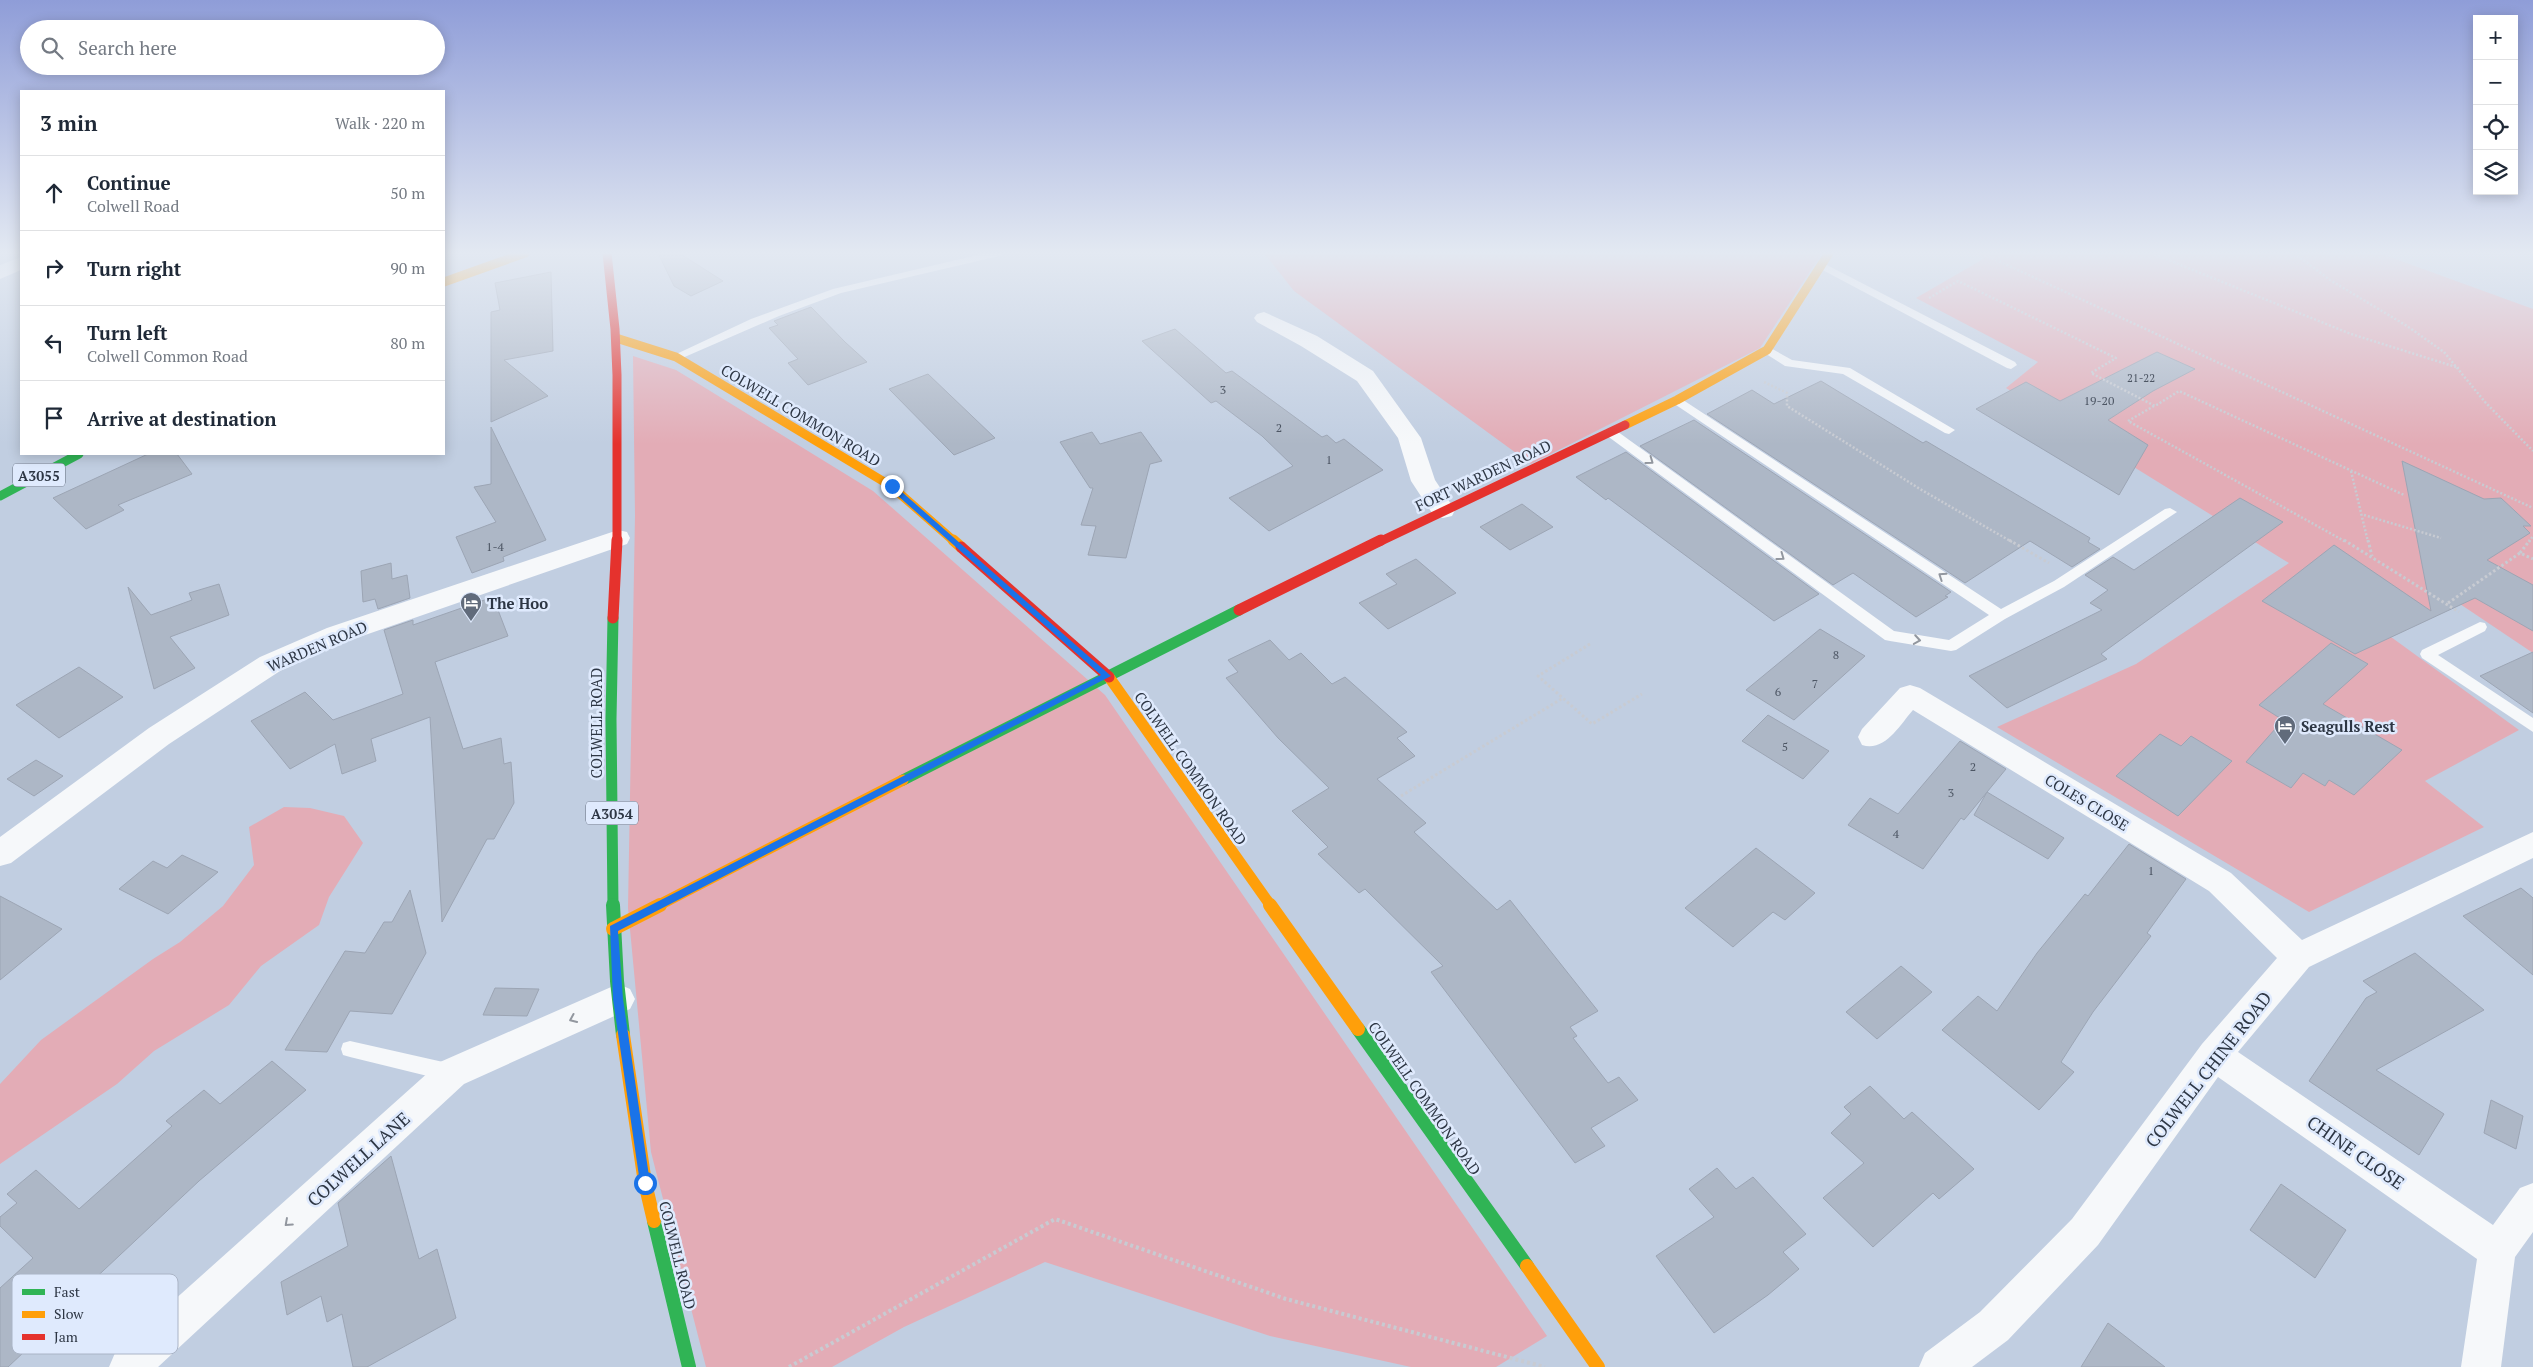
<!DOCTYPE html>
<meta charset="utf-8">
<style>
:root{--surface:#fff;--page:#f6f6f7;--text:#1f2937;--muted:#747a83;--line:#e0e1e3}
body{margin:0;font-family:"PT Serif",serif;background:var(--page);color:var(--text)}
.controls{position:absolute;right:15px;top:15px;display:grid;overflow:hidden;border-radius:0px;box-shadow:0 2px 12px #0003}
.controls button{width:45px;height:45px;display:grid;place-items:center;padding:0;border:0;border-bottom:1px solid var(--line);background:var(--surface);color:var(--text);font:25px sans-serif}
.stop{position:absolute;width:15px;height:15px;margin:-11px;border:4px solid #1a73e8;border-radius:50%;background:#fff}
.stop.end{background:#1a73e8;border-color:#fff;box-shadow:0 1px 5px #0008}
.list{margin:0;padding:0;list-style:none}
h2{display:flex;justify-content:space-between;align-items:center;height:65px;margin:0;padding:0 20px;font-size:21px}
h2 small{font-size:16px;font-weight:400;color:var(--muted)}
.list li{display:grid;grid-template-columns:32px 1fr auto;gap:15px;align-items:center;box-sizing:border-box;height:75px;padding:0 20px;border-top:1px solid var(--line)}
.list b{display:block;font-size:19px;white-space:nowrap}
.list p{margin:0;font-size:16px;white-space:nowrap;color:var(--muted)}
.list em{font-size:16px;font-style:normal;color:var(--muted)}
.icon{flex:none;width:28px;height:28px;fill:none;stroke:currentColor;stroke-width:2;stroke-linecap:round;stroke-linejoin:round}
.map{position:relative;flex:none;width:2533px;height:1367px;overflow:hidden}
.search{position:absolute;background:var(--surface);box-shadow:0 2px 12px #0003;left:20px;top:20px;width:425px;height:55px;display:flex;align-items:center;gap:12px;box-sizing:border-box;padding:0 18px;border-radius:28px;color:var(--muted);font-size:19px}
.panel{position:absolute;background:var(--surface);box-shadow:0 2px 12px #0003;left:20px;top:90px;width:425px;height:365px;border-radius:0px}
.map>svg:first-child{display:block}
</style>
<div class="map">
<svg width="2533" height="1367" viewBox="0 0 2533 1367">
<rect width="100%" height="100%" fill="#c1cee1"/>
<g fill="#e3acb6">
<path d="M 1264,253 L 1822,253 L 1760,348 L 1531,464 L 1294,291 Z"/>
<path d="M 1976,253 L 2379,253 L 2533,309 L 2533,653 L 2460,604 L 2391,637 L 2519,730 L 2425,781 L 2484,827 L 2309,912 L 1997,727 L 2136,664 L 2289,563 L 2006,388 L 2038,362 L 1916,298 L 1985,258 Z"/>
<path d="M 633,356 L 676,370 L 873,491 L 1105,695 L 1547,1336 L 1496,1367 L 1411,1367 L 1270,1336 L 1045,1262 L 904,1327 L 832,1367 L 706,1367 L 651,1152 L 628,908 L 635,515 Z"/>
<path d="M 284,807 L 310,808 L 344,816 L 363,843 L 329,897 L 319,925 L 261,966 L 229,1005 L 154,1051 L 117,1084 L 0,1164 L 0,1084 L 41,1040 L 153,959 L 180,942 L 223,906 L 254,865 L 249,827 Z"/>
</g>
<g fill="#adb7c6" stroke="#9ca5b4">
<path d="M 658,253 L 679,253 L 723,281 L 691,296 L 674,286 Z"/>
<path d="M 551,272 L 553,351 L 504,360 L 548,396 L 491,422 L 491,312 L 500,310 L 495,283 Z"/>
<path d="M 811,307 L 845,342 L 867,362 L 808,385 L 788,363 L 798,359 L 769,328 L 778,325 L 774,321 Z"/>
<path d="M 1175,329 L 1226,373 L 1232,371 L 1322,437 L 1327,435 L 1336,443 L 1344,439 L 1383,470 L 1269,531 L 1229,498 L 1293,466 L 1262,436 L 1216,401 L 1211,403 L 1142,341 Z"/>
<path d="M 2157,352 L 2195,369 L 2153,391 L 2108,420 L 2148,445 L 2119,495 L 1976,409 L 2026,382 L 2060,401 Z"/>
<path d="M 928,374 L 995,438 L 954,455 L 889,389 Z"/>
<path d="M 1821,381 L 1923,443 L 1926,441 L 2090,538 L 2088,542 L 2100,549 L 2072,567 L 2030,541 L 1965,583 L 1707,414 L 1752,390 L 1774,404 Z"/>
<path d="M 1694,420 L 1951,592 L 1945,596 L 1948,597 L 1916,617 L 1853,573 L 1833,585 L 1640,446 Z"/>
<path d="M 491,427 L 546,540 L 503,557 L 504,561 L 472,573 L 456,537 L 496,522 L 474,487 L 491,484 Z"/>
<path d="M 1092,432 L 1100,444 L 1141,432 L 1162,461 L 1150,464 L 1126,558 L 1088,555 L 1096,526 L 1081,525 L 1093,488 L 1090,488 L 1060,442 Z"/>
<path d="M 1626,452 L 1819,594 L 1774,621 L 1608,498 L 1606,500 L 1576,477 Z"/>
<path d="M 148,454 L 177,454 L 192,474 L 118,505 L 124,510 L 86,529 L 53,498 Z"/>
<path d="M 2402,461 L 2484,499 L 2501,498 L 2531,526 L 2523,526 L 2530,533 L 2487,560 L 2533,585 L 2533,631 L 2475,598 L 2355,654 L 2262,601 L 2334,545 L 2431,611 Z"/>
<path d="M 2240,498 L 2283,522 L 2101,654 L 2107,659 L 2007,708 L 1969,676 L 2102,610 L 2090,603 L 2108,590 L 2085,575 L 2113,557 L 2134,570 Z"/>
<path d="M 1522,504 L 1553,527 L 1510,550 L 1480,527 Z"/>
<path d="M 1416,559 L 1456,593 L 1388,629 L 1359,603 L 1397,584 L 1386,574 Z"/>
<path d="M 391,563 L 392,579 L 407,575 L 410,598 L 378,609 L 375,599 L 363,602 L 361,571 Z"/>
<path d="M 219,584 L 229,615 L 170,637 L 195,668 L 154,689 L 128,587 L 151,615 L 192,600 L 189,593 Z"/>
<path d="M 493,597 L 508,636 L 435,662 L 463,749 L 501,738 L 504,764 L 511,762 L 514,803 L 494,839 L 487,839 L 442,922 L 430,717 L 371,739 L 376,761 L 342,774 L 335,744 L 290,769 L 251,721 L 305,692 L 333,720 L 403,694 L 384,630 L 413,620 L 413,625 Z"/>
<path d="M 1820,629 L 1865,656 L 1794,720 L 1746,690 Z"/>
<path d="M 1270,640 L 1289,660 L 1301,653 L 1332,684 L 1345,677 L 1407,732 L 1397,738 L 1415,756 L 1377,779 L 1426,823 L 1414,832 L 1497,910 L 1510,900 L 1598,1011 L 1570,1027 L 1577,1036 L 1573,1038 L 1608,1083 L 1619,1077 L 1638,1100 L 1591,1128 L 1605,1146 L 1575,1163 L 1431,972 L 1443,966 L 1365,889 L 1359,893 L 1318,854 L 1328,847 L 1292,811 L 1329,788 L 1278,738 L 1226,678 L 1238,672 L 1228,660 Z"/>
<path d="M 2331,643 L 2368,664 L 2323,704 L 2402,750 L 2354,795 L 2329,780 L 2325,786 L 2303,773 L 2291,788 L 2246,762 L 2283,720 L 2259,705 Z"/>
<path d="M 2533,652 L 2533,713 L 2480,676 Z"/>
<path d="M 79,667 L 123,697 L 59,738 L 16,705 Z"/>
<path d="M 1768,715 L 1829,751 L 1803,779 L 1742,741 Z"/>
<path d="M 2160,734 L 2181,746 L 2191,736 L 2232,761 L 2178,816 L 2116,776 Z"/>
<path d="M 1960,741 L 2006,769 L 1964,820 L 1961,818 L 1923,869 L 1848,825 L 1870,798 L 1898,814 Z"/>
<path d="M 36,760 L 63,776 L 34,796 L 7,779 Z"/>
<path d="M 1987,792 L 2064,838 L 2048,859 L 1974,815 Z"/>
<path d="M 2129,844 L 2186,879 L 2147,933 L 2151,936 L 2093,1012 L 2061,1062 L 2074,1072 L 2039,1110 L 1942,1030 L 1978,996 L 1997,1011 L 2037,953 L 2085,894 L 2088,896 Z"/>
<path d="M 1756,848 L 1815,893 L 1785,920 L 1773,912 L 1733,947 L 1685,908 Z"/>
<path d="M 182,855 L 218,872 L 168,914 L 119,889 L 153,861 L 167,868 Z"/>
<path d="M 2521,888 L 2533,898 L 2533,975 L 2463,916 Z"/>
<path d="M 410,890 L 426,953 L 392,1014 L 350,1011 L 327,1052 L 285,1050 L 345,951 L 365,953 L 384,922 L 392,922 Z"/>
<path d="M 0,896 L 62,929 L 0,980 Z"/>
<path d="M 2415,953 L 2484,1010 L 2376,1070 L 2444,1114 L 2419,1155 L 2309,1081 L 2366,998 L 2377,992 L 2363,981 Z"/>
<path d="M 1901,966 L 1932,992 L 1877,1039 L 1846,1012 Z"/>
<path d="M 495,988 L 539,989 L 527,1016 L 483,1015 Z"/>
<path d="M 272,1061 L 306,1090 L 199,1181 L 88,1285 L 92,1288 L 8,1367 L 0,1367 L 0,1288 L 33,1258 L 0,1226 L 0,1217 L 17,1203 L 7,1194 L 36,1170 L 79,1209 L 172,1126 L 166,1121 L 204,1090 L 220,1104 Z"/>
<path d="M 1870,1086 L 1904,1119 L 1912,1112 L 1974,1169 L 1939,1199 L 1933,1193 L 1873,1247 L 1823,1198 L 1864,1163 L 1831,1133 L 1851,1114 L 1844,1107 Z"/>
<path d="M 2491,1100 L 2523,1116 L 2516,1149 L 2484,1133 Z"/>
<path d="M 391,1156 L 419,1259 L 437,1249 L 456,1318 L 367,1367 L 353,1367 L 342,1314 L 327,1322 L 321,1296 L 287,1315 L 281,1282 L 348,1246 L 338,1203 Z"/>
<path d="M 1717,1168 L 1736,1189 L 1753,1177 L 1806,1234 L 1783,1252 L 1799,1269 L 1768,1295 L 1714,1333 L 1656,1256 L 1714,1217 L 1689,1189 Z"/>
<path d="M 2281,1184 L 2346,1230 L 2315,1278 L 2250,1230 Z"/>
<path d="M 2108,1323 L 2165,1367 L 2081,1367 Z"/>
</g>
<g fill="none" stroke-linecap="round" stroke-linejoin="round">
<g stroke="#c8cbd2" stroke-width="2.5" stroke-dasharray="2 2" stroke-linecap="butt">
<path d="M 1981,253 L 2533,508"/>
<path d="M 2151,253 L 2351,334 L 2459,368"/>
<path d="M 2294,253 L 2330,280 L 2407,326 L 2444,352 L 2485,402 L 2533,451"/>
<path d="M 1929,298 L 1958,281 L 2116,358 L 2091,373 L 2155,406 L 2179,391 L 2404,495"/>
<path d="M 1764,382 L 1787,393 L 1787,406 L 1920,489 L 2012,542"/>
<path d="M 2154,406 L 2128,421 L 2346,542"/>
<path d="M 2351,471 L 2368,542"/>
<path d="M 2364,515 L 2441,538"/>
<path d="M 2529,542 L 2533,536"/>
</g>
<g stroke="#c8cbd2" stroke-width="3" stroke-dasharray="2.5 2.5" stroke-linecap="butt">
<path d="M 2009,540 L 2049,563"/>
<path d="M 2344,540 L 2459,612"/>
<path d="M 2368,540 L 2372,556"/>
<path d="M 2520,553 L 2530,540"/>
<path d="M 2448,603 L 2520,553 L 2533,559"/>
<path d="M 1590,644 L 1538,676 L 1592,724 L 1642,694"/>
<path d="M 1401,796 L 1563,698"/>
</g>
<path stroke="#c8cbd2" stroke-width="4" stroke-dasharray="3 3" stroke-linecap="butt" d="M 789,1367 L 1055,1219 L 1286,1299 L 1545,1367"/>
<g fill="#f6f8fa" fill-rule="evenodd">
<path d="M 986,253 L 1004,253 L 999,256 L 841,293 L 779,316 L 680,359 L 676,361 L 670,357 L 751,319 L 833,289 Z"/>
<path d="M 1821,262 L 2015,362 L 2017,365 L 2011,369 L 2007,368 L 1817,267 L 1816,265 Z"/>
<path d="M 1767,346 L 1792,360 L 1850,368 L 1955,430 L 1949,434 L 1945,433 L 1843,374 L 1785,366 L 1763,352 L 1763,348 Z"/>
<path d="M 1677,396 L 2001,609 L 2054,581 L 2165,509 L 2170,508 L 2177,512 L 2064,587 L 2005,619 L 1956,650 L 1951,651 L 1890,641 L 1885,640 L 1606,435 L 1604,432 L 1606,429 L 1614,429 L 1894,631 L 1949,640 L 1989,615 L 1673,403 L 1671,400 Z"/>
<path d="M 2480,622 L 2485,623 L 2487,627 L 2485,631 L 2438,655 L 2533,718 L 2533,732 L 2422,658 L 2420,654 L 2422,650 Z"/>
<path d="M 350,1041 L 452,1064 L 459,1067 L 461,1073 L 459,1079 L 452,1082 L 350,1057 L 343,1055 L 341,1049 L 343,1043 Z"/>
</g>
<g fill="#f6f8fa" fill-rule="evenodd">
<path d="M 21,257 L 21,270 L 0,279 L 0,265 Z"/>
<path d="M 1264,312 L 1317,336 L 1373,371 L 1421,438 L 1435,480 L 1455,510 L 1452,516 L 1443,518 L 1434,516 L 1411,481 L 1398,438 L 1357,381 L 1301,346 L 1257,322 L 1254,318 L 1257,314 Z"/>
<path d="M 618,530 L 627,532 L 630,538 L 627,544 L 345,642 L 280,671 L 169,744 L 11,863 L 0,866 L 0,837 L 149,728 L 260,657 L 327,628 Z"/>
<path d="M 1910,685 L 1920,688 L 2231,873 L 2302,940 L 2533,832 L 2533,858 L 2309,967 L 2238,1052 L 2493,1225 L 2520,1188 L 2533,1183 L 2533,1232 L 2515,1257 L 2501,1367 L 2461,1367 L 2477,1259 L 2218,1077 L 2098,1245 L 2008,1340 L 1972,1367 L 1919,1367 L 1925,1353 L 1980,1312 L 2072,1219 L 2202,1044 L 2277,958 L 2209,891 L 1913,710 C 1899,726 1885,752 1862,745 L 1858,737 L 1862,729 L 1900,688 Z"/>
<path d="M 618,984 L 630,989 L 635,999 L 630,1009 L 464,1084 L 158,1367 L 109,1367 L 115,1353 L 440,1062 Z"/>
</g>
<path stroke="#30b455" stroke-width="9" d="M 0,496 L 79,454"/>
<g stroke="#30b455" stroke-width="11">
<path d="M 613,618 L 611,719 L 613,906"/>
<path d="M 903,780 L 1239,610"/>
</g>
<g stroke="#30b455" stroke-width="14">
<path d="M 613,905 L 617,981 L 623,1035"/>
<path d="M 1358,1029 L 1527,1266"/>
<path d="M 654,1221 L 689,1367"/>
</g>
<g stroke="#ff9f0a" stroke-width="9">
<path d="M 444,282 L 525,253"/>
<path d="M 616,338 L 676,357 L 891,486 L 955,542"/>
<path d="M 1625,425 L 1677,400 L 1767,350 L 1829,253"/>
</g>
<g stroke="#ff9f0a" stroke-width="11">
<path d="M 953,540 L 961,547"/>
<path d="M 1109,677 L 1271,906"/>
<path d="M 657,906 L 903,780"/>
</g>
<g stroke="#ff9f0a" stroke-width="14">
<path d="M 1270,905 L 1358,1029"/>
<path d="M 613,929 L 660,905"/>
<path d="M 623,1035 L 645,1183 L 654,1221"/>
<path d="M 1527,1266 L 1598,1367"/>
</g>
<g stroke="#e5322d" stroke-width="9">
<path d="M 607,253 L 615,329 L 617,375 L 617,542"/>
<path d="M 1379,542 L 1625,425"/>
</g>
<g stroke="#e5322d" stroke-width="11">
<path d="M 961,547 L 1109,677"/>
<path d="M 1239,610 L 1381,540"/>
<path d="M 613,618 L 617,540"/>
</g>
</g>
<defs><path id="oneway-chevron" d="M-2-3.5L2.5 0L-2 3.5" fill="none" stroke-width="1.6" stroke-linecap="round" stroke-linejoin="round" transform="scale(1.25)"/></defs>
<g stroke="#92979f">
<use href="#oneway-chevron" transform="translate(1650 461) rotate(36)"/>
<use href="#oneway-chevron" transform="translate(1781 557) rotate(36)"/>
<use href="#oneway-chevron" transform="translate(1942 576) rotate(-146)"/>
<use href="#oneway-chevron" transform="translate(1917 640) rotate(9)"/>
<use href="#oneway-chevron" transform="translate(573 1019) rotate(156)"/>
<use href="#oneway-chevron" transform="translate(288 1223) rotate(138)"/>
</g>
<linearGradient id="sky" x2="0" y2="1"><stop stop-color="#8f9dd8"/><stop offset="0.57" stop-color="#e3e9f2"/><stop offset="1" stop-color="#e3e9f2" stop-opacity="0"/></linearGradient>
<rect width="2533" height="444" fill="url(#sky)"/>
<path fill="#1a73e8" d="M 889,485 L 894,485 L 1111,676 L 618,931 L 623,999 L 650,1183 L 645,1188 L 640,1183 L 613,999 L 610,926 L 1101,675 L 889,488 Z"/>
<defs>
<g id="hotel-pin" transform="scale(1.125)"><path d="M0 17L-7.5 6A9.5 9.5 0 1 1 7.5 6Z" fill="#616b7b" stroke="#dfeafd"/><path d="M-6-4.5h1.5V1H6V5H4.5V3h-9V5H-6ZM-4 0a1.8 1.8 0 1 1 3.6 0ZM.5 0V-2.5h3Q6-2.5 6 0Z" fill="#fff"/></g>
</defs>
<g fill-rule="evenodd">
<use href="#hotel-pin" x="471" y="603"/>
<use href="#hotel-pin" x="2285" y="726"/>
</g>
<g text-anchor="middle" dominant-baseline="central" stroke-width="5" stroke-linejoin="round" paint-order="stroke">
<g font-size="11" fill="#4d5664">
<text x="2141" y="378">21-22</text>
</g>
<g font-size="12" fill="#4d5664">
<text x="1223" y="389">3</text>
<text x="2099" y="400">19-20</text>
<text x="1279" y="427">2</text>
<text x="1329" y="459">1</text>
<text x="495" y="546">1-4</text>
<text x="1836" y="654">8</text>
<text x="1815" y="683">7</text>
<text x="1778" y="691">6</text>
<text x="1785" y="746">5</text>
<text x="1973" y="766">2</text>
<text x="1951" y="792">3</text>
<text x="1896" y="833">4</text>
<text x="2151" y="870">1</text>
</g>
<g fill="#dfeafd" stroke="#626c7c" stroke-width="1">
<rect x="13" y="463.5" width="52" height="23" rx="4"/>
<rect x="586" y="801.5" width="52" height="23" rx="4"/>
</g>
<g font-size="14" font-weight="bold" fill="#2d3644">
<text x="39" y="475">A3055</text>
<text x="612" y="813">A3054</text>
</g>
<g font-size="15" fill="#2d3644" stroke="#dfeafd">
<text transform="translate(801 415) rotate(31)">COLWELL COMMON ROAD</text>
<text transform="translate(1483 475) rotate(-25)">FORT WARDEN ROAD</text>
<text transform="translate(317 646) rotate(-23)">WARDEN ROAD</text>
<text transform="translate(596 723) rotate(-90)">COLWELL ROAD</text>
<text transform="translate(1191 768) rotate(55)">COLWELL COMMON ROAD</text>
<text transform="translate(2087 802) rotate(31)">COLES CLOSE</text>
<text transform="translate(1425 1098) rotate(55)">COLWELL COMMON ROAD</text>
<text transform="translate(678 1255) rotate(76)">COLWELL ROAD</text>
</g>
<g font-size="15" font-weight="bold" fill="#2d3644" stroke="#dfeafd" text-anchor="start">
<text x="487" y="603">The Hoo</text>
<text x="2301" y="726">Seagulls Rest</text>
</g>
<g font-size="18" fill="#2d3644" stroke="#dfeafd">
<text transform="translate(2208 1069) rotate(-52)">COLWELL CHINE ROAD</text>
<text transform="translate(2356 1152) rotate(35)">CHINE CLOSE</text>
<text transform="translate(358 1159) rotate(-42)">COLWELL LANE</text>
</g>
</g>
<rect x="12" y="1274" width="166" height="80" rx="8" fill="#dfeafd" stroke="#aab4c6" stroke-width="1"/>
<rect x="22" y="1289" width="23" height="6" fill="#30b455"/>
<rect x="22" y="1311" width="23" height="7" fill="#ff9f0a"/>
<rect x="22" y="1334" width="23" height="6" fill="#e5322d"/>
<g font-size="14" fill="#2d3644">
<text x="54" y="1297">Fast</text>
<text x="54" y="1319">Slow</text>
<text x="54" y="1342">Jam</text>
</g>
</svg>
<div class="controls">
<button>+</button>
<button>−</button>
<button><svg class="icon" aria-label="locate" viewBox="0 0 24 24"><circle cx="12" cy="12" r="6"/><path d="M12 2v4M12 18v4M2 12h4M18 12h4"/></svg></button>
<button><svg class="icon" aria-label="layers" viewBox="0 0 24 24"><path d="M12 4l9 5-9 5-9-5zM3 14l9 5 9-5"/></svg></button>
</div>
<div class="stop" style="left:645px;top:1183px"></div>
<div class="stop end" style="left:892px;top:486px"></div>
<div class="search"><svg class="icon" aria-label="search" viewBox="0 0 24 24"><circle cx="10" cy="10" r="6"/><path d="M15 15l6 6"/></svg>Search here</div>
<section class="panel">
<h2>3 min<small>Walk · 220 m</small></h2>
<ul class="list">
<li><svg class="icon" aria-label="ahead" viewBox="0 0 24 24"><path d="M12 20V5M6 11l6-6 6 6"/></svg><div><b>Continue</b><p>Colwell Road</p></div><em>50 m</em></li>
<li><svg class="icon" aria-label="right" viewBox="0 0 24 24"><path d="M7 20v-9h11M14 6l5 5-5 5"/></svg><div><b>Turn right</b></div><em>90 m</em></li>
<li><svg class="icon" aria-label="left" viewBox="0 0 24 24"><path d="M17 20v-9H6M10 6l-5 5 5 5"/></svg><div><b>Turn left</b><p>Colwell Common Road</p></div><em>80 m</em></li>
<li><svg class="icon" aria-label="arrive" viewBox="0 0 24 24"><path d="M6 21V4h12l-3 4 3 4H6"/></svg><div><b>Arrive at destination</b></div></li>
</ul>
</section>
</div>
